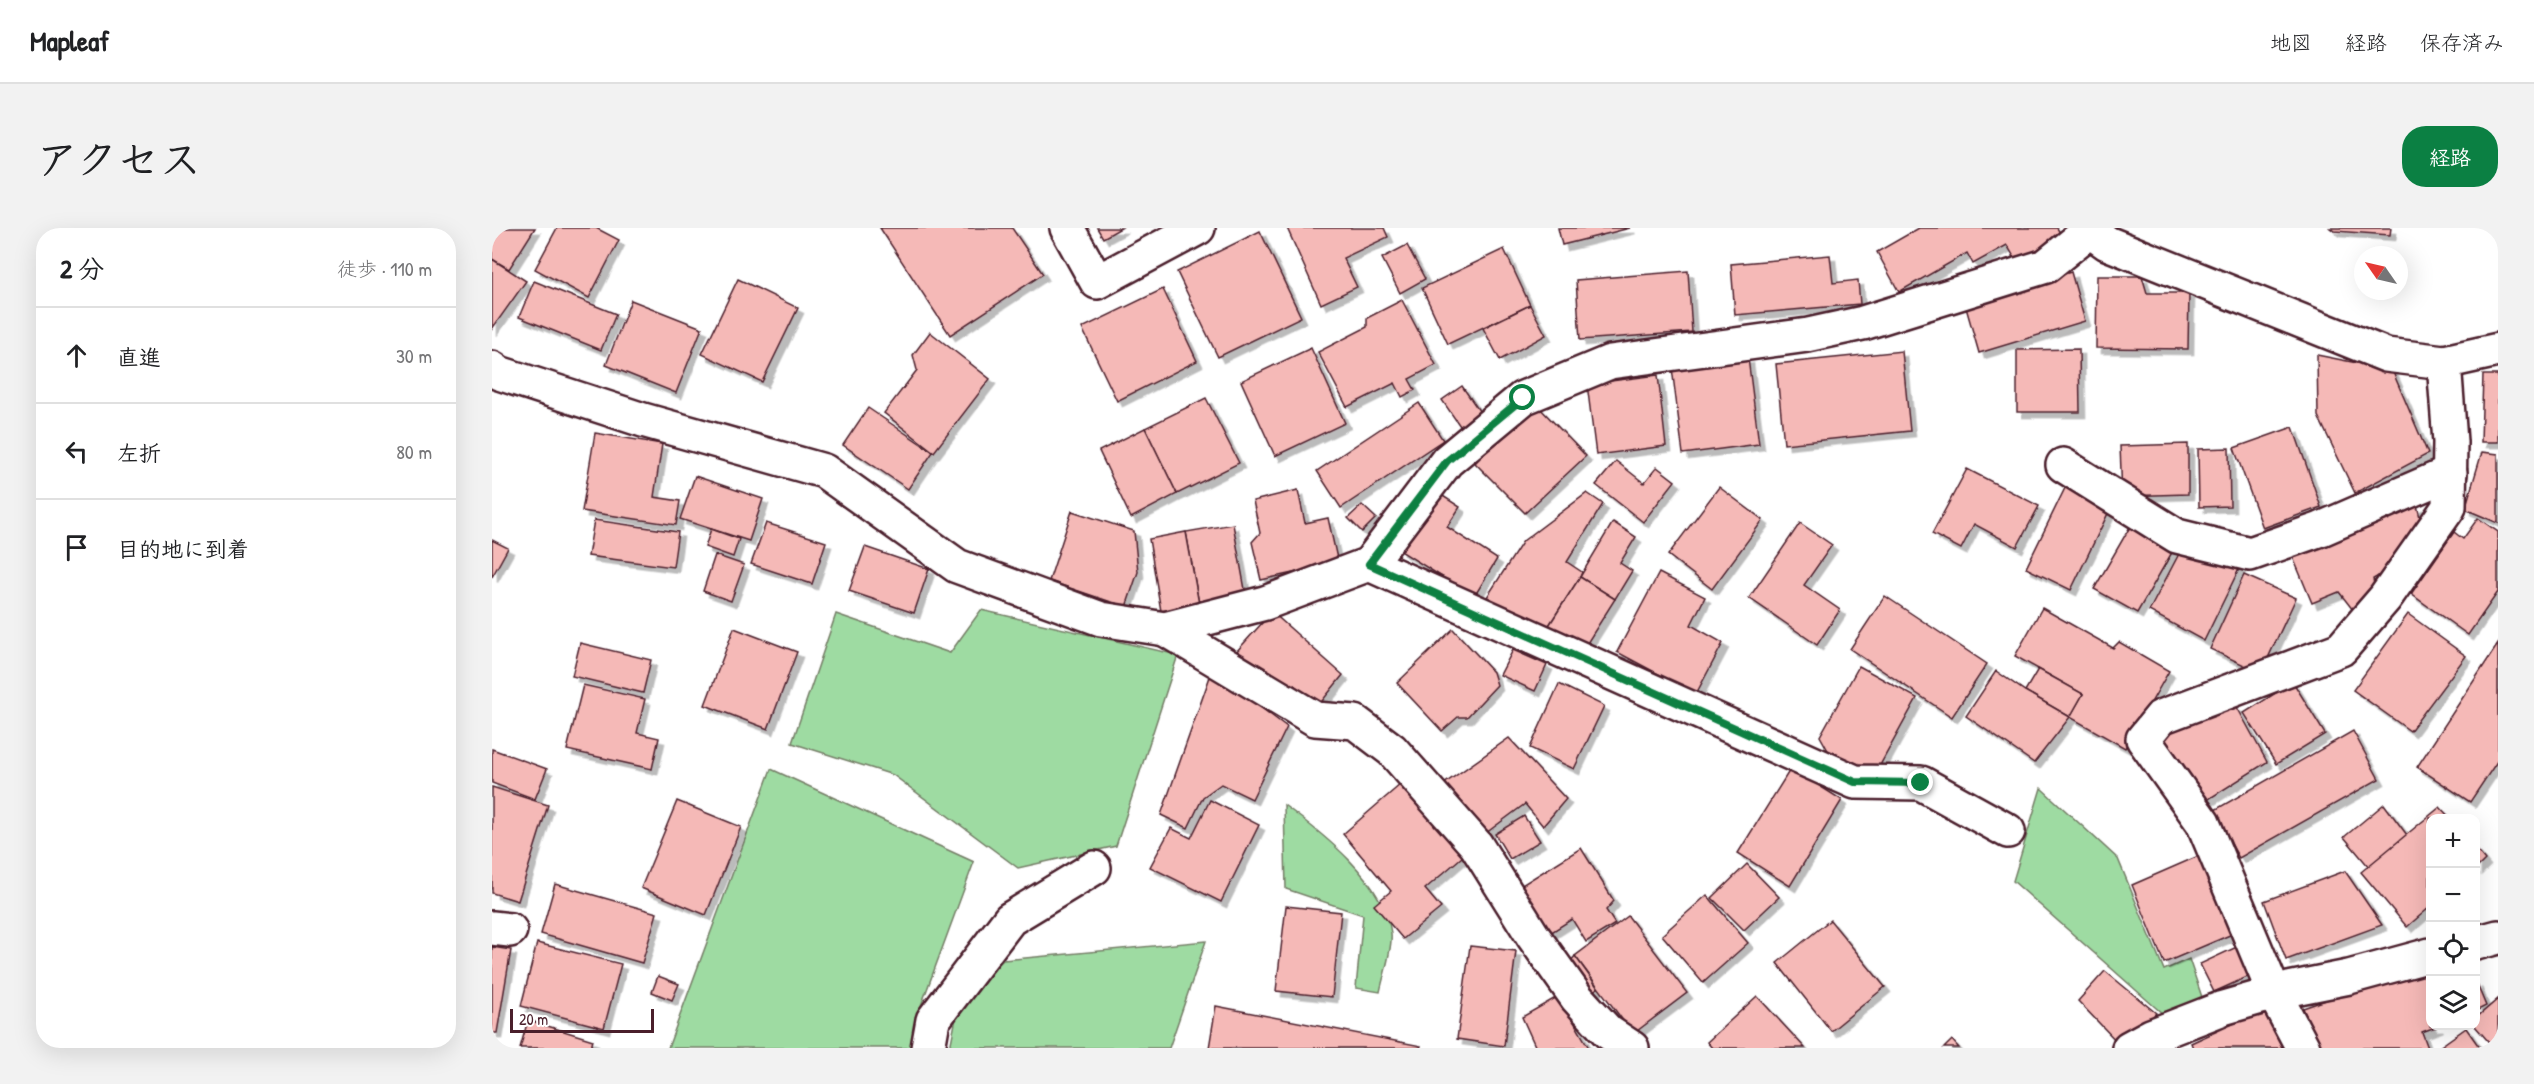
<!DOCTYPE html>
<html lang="ja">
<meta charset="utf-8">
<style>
:root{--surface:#fff;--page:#f2f2f2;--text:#202124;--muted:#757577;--line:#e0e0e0;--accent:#0b8043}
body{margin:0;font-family:"Patrick Hand","Klee One",sans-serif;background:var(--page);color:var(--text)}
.controls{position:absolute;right:18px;bottom:18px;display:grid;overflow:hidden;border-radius:12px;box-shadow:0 6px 24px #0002}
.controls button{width:54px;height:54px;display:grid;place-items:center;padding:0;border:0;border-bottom:2px solid var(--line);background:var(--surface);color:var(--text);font:30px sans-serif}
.compass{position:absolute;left:1862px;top:18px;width:54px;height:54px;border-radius:50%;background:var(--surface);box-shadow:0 6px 24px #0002;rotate:304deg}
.scale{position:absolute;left:18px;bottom:15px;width:144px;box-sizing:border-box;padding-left:6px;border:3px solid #4a1f2b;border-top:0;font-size:16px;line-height:21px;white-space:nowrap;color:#4a1f2b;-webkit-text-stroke:4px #fff;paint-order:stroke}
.stop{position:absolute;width:18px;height:18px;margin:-14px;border:4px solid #0b8043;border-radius:50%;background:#fff}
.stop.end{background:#0b8043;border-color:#fff;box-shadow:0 2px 6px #0008}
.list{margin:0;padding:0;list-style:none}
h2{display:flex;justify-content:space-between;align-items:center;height:78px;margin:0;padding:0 24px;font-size:26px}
h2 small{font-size:20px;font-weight:400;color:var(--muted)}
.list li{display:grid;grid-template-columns:39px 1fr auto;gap:18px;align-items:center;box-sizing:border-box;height:96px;padding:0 24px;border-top:2px solid var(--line)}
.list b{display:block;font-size:22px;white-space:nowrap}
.list em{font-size:20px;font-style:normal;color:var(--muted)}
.icon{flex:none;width:33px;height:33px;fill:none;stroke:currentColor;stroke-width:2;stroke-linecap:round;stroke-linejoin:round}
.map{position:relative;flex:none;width:2006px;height:820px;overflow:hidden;border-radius:24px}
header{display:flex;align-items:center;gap:36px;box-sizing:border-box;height:84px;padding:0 30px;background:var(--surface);border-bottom:2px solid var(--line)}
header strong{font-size:28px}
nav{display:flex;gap:33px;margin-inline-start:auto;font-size:21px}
.intro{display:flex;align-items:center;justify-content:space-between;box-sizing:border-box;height:144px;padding:0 36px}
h1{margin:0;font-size:42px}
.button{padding:15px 27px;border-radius:24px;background:var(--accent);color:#fff;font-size:21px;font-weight:700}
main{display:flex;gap:36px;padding:0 36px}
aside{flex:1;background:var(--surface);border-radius:24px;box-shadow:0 6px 24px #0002}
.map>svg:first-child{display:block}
</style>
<header>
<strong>Mapleaf</strong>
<nav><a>地図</a><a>経路</a><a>保存済み</a></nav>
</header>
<div class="intro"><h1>アクセス</h1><a class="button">経路</a></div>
<main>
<aside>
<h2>2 分<small>徒歩 · 110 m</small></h2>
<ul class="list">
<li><svg class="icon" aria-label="ahead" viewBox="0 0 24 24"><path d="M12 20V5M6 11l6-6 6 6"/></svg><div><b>直進</b></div><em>30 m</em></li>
<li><svg class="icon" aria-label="left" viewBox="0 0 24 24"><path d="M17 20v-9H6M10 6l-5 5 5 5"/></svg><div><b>左折</b></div><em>80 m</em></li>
<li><svg class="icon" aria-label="arrive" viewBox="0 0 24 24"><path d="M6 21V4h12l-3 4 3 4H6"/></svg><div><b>目的地に到着</b></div></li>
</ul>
</aside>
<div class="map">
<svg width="2006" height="820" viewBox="0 0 2006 820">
<defs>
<filter id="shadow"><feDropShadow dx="5.5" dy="5.5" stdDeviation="0" flood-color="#0004"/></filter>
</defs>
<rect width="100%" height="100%" fill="#fff"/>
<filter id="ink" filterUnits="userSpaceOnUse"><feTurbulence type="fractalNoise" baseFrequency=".0167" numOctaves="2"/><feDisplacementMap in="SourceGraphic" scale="12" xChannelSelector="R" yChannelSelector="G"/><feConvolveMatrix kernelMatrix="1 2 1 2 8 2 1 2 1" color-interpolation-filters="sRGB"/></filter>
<g filter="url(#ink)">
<g fill="#9edba2" stroke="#747d66" stroke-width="1.5">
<path d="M 489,382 L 686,427 L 624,618 L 526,640 L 401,547 L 300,515 L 344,386 L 458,425 Z"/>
<path d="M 279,541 L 482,634 L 426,786 L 418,820 L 176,820 Z"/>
<path d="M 1549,560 L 1626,631 L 1672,742 L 1697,731 L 1711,772 L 1672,787 L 1521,653 Z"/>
<path d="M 792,577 C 831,606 892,653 899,705 C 901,720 891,749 888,764 L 864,760 L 871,687 L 794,661 Z"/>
<path d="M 714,713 L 677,820 L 458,820 L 467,775 L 511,732 Z"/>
</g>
<g fill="#f5b9b7" stroke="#4a1f2b" stroke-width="1.5" filter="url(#shadow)">
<path d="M 0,0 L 43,0 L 17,41 L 0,31 Z"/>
<path d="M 65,0 L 104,0 L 127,12 L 97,70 L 43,41 Z"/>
<path d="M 388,0 L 520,0 L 551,46 L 458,107 Z"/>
<path d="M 605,0 L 629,0 L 611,10 Z"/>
<path d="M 795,0 L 892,0 L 896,9 L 851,30 L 865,59 L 829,76 Z"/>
<path d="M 1066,0 L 1138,0 L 1070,17 Z"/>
<path d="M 1427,0 L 1565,0 L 1574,14 L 1528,39 L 1515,17 L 1481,36 L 1475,25 L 1407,64 L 1385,24 Z"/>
<path d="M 1838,0 L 1899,0 L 1898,7 L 1842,3 Z"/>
<path d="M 768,3 L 809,89 L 726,129 L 685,44 Z"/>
<path d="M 915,17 L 933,51 L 908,65 L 890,30 Z"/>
<path d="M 1012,21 L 1038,77 L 956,116 L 930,60 Z"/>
<path d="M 1338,27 L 1341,55 L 1366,52 L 1368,76 L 1243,87 L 1239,36 Z"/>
<path d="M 0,31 L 34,53 L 0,101 Z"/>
<path d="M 1196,43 L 1200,104 L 1088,112 L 1084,52 Z"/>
<path d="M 1579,44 L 1593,93 L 1487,125 L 1473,76 Z"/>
<path d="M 1605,48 L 1650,48 L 1655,65 L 1697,65 L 1696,121 L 1604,120 Z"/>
<path d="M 246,51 L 306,80 L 270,154 L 210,126 Z"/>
<path d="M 42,53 L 124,86 L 109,122 L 27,89 Z"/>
<path d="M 671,61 L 705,133 L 625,173 L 590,100 Z"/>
<path d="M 139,72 L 210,100 L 184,165 L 114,137 Z"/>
<path d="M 910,72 L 944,137 L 917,151 L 923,162 L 910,169 L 903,155 L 855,179 L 826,124 L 875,99 L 875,90 Z"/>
<path d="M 1038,77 L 1054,107 L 1008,132 L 991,100 Z"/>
<path d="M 438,104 L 498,151 L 442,224 L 392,185 L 425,142 L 421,127 Z"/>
<path d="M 819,120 L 853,195 L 783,228 L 749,153 Z"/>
<path d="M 1587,121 L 1588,184 L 1525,184 L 1525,122 Z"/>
<path d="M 1410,123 L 1418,203 L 1292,216 L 1284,136 Z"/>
<path d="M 1825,127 L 1900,142 L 1936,226 L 1863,265 L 1826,188 Z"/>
<path d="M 1256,130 L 1267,216 L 1191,226 L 1180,140 Z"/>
<path d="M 1166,147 L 1174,218 L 1104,227 L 1095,156 Z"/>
<path d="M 1991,147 L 2006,147 L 2006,214 L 1989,214 Z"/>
<path d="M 970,158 L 990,187 L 970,201 L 950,172 Z"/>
<path d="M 714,170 L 747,235 L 685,266 L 653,200 Z"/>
<path d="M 927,175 L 951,212 L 849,280 L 825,243 Z"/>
<path d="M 1043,175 L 1094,228 L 1033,285 L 983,235 Z"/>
<path d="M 376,180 L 441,224 L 416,261 L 351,217 Z"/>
<path d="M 1801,199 L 1829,279 L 1771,300 L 1742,220 Z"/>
<path d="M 653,200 L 685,266 L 639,290 L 607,223 Z"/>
<path d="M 103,205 L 170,216 L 162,269 L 188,273 L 184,297 L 90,283 Z"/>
<path d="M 1696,216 L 1696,266 L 1630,268 L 1628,218 Z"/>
<path d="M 1737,220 L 1738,278 L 1707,279 L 1706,221 Z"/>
<path d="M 1990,224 L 2006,226 L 2006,295 L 1973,281 Z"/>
<path d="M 1124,233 L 1152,255 L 1165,239 L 1183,253 L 1151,294 L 1104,257 Z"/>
<path d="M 1475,241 L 1547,278 L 1525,319 L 1482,296 L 1469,321 L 1440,306 Z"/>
<path d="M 203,248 L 271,271 L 257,313 L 188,291 Z"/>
<path d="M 1575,256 L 1620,277 L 1579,362 L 1534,340 Z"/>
<path d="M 1227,259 L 1271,292 L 1220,361 L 1176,327 Z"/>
<path d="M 806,262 L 813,295 L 836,290 L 846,335 L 769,352 L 760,314 L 768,305 L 761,273 Z"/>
<path d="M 943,263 L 968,279 L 955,299 L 1005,331 L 982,369 L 907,322 Z"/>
<path d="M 1095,265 L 1111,276 L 1075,334 L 1090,344 L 1088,349 L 1052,405 L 995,369 L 1031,313 Z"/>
<path d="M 870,277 L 884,290 L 870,304 L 856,290 Z"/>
<path d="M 1925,277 L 1932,306 L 1907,320 L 1905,337 L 1881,351 L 1884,365 L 1861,382 L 1847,364 L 1820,375 L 1800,327 Z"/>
<path d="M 580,283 L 642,303 L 646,344 L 634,379 L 557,353 Z"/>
<path d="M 1986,290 L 2006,304 L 2006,364 L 1976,407 L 1919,366 L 1962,304 L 1971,311 Z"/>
<path d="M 102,292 L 186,304 L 181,339 L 96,328 Z"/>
<path d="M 1121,294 L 1144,309 L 1128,335 L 1140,343 L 1123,371 L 1088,349 Z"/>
<path d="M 274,295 L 334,314 L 320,356 L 259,336 Z"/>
<path d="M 1308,295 L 1340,317 L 1312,357 L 1348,382 L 1325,417 L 1257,370 Z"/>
<path d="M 741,296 L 754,367 L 707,376 L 694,304 Z"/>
<path d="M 1639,297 L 1682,321 L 1645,385 L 1602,361 Z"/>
<path d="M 219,301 L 247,311 L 241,329 L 213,319 Z"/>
<path d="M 694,304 L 707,376 L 669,383 L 657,311 Z"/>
<path d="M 0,312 L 16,320 L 0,349 Z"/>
<path d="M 373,319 L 437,341 L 422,385 L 357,363 Z"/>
<path d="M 1689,322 L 1749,337 L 1712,413 L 1657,383 Z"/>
<path d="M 223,327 L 252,337 L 239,373 L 211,363 Z"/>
<path d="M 1167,345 L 1213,369 L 1199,397 L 1231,415 L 1204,466 L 1125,424 Z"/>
<path d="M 1752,347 L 1804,370 L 1769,445 L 1718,421 Z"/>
<path d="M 1088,349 L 1123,371 L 1092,420 L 1056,399 Z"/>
<path d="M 1393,368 L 1495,436 L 1460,489 L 1358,421 Z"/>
<path d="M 1550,380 L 1621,420 L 1627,414 L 1677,443 L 1633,520 L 1578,489 L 1591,466 L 1523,428 Z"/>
<path d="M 780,384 L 851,447 L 826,478 L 801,456 L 792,466 L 744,424 Z"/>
<path d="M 1916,386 L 1974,428 L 1918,503 L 1861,462 Z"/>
<path d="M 242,400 L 305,424 L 276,501 L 213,477 Z"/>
<path d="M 961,401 L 1001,444 L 1005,457 L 975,489 L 966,489 L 950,503 L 905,455 Z"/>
<path d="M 88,415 L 159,432 L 151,465 L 80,448 Z"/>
<path d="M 2006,416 L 2006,532 L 1978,574 L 1925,539 Z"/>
<path d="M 1021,422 L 1055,437 L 1043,463 L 1008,447 Z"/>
<path d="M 1367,438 L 1425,470 L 1381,550 L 1338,526 L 1328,508 Z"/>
<path d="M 1546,441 L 1591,466 L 1578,489 L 1533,463 Z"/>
<path d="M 720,443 L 795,499 L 760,571 L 729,556 L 711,569 L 696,600 L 669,587 Z"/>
<path d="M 1504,443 L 1533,463 L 1578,489 L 1542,535 L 1474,488 Z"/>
<path d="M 1801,454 L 1833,506 L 1784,536 L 1752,485 Z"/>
<path d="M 1067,456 L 1112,478 L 1082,541 L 1038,520 Z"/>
<path d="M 91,457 L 153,471 L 145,505 L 167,510 L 160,541 L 75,522 Z"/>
<path d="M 1745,479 L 1775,534 L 1709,576 L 1666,507 L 1701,489 Z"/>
<path d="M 1861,503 L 1887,551 L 1747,630 L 1721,583 Z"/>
<path d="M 1017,510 L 1074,571 L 1051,598 L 1033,576 L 990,608 L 952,556 Z"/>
<path d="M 0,521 L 55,541 L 43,571 L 0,555 Z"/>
<path d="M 1299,540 L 1350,572 L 1298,658 L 1246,625 Z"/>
<path d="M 916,550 L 977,623 L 933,661 L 949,680 L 911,711 L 882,677 L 899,663 L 851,606 Z"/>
<path d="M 0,559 L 56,577 L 26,673 L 0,665 Z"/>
<path d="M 718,572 L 767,597 L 729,674 L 658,639 L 679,600 L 699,610 Z"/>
<path d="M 185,573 L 249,599 L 214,687 L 149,660 Z"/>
<path d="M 1892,576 L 1915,607 L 1877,639 L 1852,609 Z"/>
<path d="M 1948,579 L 1958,590 L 1938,590 L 1938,679 L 1915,699 L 1869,644 Z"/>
<path d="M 1032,588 L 1048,613 L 1018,631 L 1003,606 Z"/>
<path d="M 1089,620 L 1122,673 L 1114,682 L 1123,696 L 1094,714 L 1080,691 L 1055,707 L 1025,660 Z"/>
<path d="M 1984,621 L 1993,632 L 1984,641 Z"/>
<path d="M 1711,626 L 1745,704 L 1672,735 L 1640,657 Z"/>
<path d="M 1255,636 L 1287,669 L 1252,702 L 1220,670 Z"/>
<path d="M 1853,643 L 1890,697 L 1794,732 L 1772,673 Z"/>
<path d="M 63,656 L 165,685 L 150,735 L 49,706 Z"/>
<path d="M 1215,667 L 1256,715 L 1211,755 L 1170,707 Z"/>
<path d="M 794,678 L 849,684 L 840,769 L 784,763 Z"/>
<path d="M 1136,688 L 1195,765 L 1141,806 L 1083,728 Z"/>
<path d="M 1338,692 L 1393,759 L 1339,803 L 1285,735 Z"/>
<path d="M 45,715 L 129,736 L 112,800 L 29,778 Z"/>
<path d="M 1749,717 L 1762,746 L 1722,764 L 1708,736 Z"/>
<path d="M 978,718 L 1024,723 L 1012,818 L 965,811 Z"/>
<path d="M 0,719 L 19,722 L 5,805 L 0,805 Z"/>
<path d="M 1083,728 L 1106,760 L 1091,769 L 1071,743 Z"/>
<path d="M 1938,736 L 1938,798 L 1946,798 L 1930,804 L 1936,820 L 1826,820 L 1811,780 Z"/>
<path d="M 1613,743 L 1664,785 L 1630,819 L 1586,773 Z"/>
<path d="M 166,748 L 187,756 L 180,772 L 160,764 Z"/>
<path d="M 1984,754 L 1994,778 L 1984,783 Z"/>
<path d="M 1067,768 L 1097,820 L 1044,820 L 1030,789 Z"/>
<path d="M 1265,768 L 1313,820 L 1220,820 L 1215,814 Z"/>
<path d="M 2006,771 L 2006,820 L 2002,820 L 1983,798 L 1984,790 Z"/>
<path d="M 724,778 L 929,818 L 928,820 L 717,820 Z"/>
<path d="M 1776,780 L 1796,820 L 1701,820 L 1699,815 Z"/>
<path d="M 36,792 L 101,812 L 99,820 L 28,820 Z"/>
<path d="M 1974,800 L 1988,820 L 1946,820 Z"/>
<path d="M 1460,812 L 1467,820 L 1452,820 Z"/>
</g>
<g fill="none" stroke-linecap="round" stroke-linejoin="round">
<g stroke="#4a1f2b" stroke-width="38">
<g id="street">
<path d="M 575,0 L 605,54 L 706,0"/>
<path d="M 1594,0 L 1615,15 L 1894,127 L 1952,134 L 2006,122"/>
<path d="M 0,140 L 7,145 L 151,192 L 332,243 L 465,338 L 609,391 L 673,401 L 773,375 L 877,336 L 955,233 L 1031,170 L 1118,134 L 1316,107 L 1371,95 L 1554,38 L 1597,3"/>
<path d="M 1571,237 L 1685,308 L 1758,326 L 1829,301 L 1958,245"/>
<path d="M 877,336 L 1363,554 L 1429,555 L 1516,603"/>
<path d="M 673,401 L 823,491 L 863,494 L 900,522 L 984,617 L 1041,708 L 1085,770 L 1116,804 L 1140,820"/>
<path d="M 0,700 L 18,702"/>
<path d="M 1984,715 L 2006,709"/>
<path d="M 436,820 L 441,792 L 518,691 L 602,640"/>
<path d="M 1637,820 L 1659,808 L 1731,780 L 1797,761 L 1857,749 L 1938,727"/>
<path d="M 1811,820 L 1782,765 L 1711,595 L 1651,511 L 1669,489 L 1849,421 L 1893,370 L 1957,279 L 1958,214 L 1952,134"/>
</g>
</g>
<use href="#street" stroke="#fff" stroke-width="33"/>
</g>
</g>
<g fill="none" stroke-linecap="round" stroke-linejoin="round" filter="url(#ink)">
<path stroke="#0b8043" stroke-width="8" d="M 1031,170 L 955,233 L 877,336 L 1363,554 L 1429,555"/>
</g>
</svg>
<div class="controls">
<button>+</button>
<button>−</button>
<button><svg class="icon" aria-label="locate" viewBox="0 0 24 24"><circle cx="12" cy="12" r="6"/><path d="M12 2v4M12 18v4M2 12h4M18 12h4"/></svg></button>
<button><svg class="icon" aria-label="layers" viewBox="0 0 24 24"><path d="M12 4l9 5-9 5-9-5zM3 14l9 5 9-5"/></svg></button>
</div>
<svg class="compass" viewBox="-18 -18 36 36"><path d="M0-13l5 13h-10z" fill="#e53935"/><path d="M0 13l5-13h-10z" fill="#757577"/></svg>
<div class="scale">20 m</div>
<div class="stop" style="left:1031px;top:170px"></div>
<div class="stop end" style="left:1429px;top:555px"></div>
</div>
</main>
